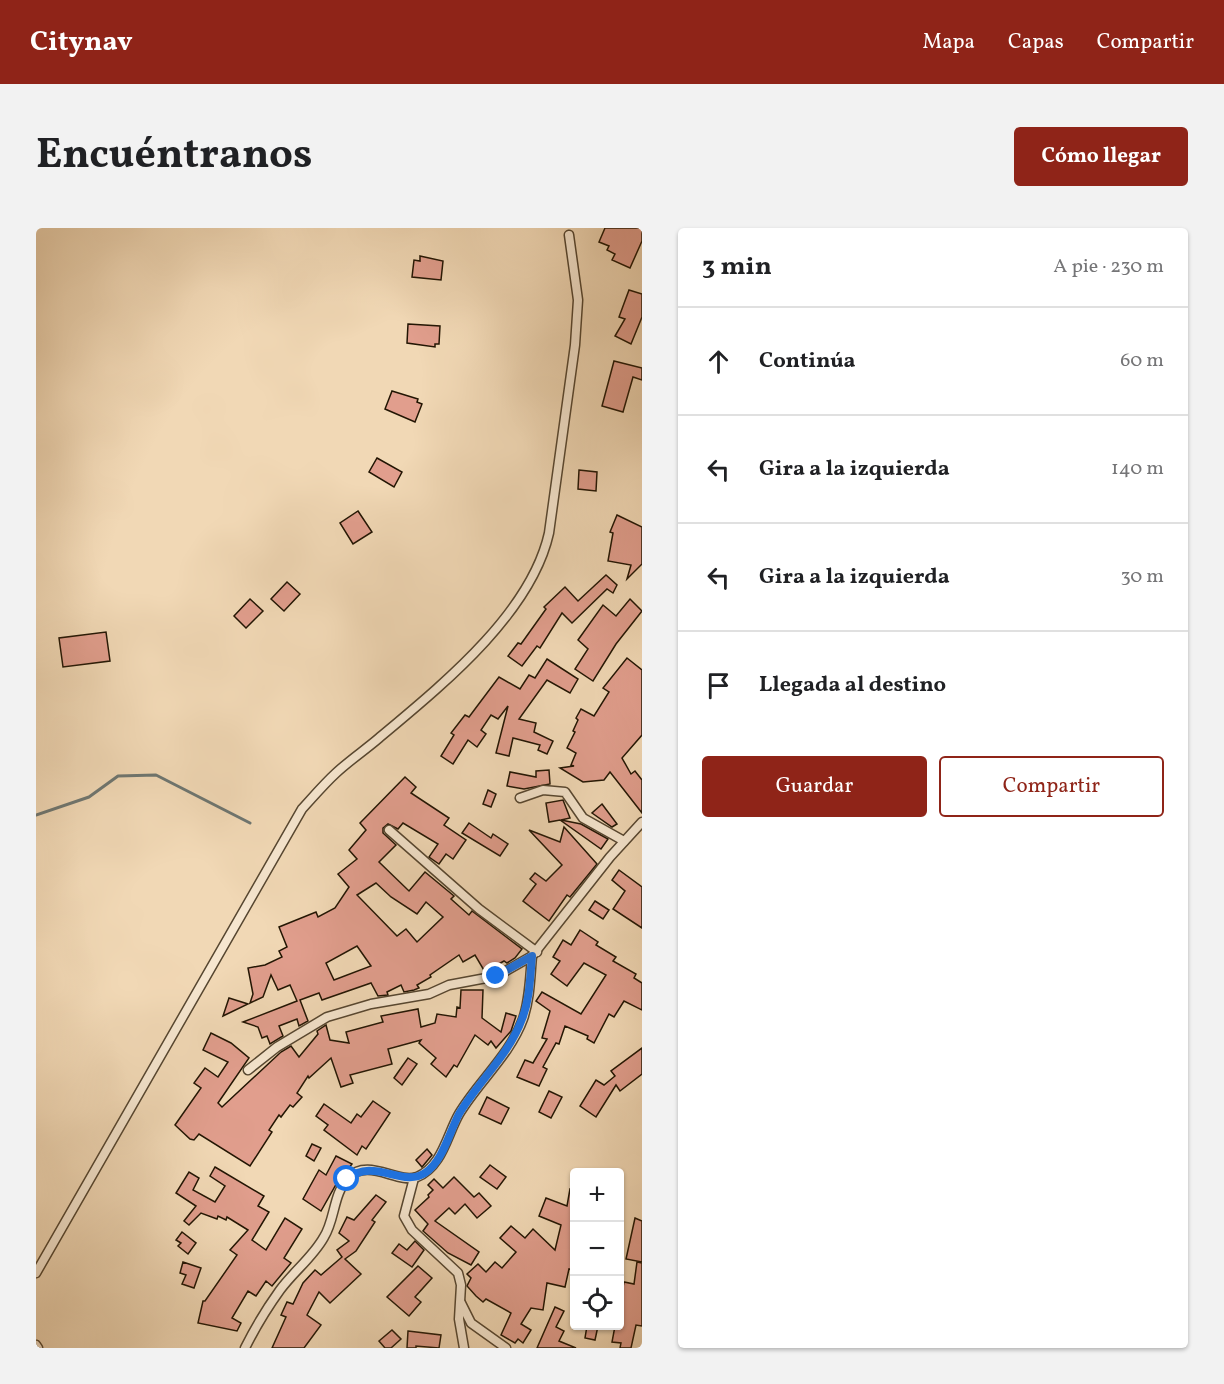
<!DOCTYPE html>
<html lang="es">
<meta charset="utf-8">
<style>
:root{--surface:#fff;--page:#f2f2f2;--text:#202124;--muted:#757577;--line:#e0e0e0;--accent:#8f2418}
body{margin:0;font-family:Vollkorn,serif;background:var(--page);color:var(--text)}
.controls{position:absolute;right:18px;bottom:18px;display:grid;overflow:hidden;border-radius:6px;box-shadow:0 2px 4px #0004}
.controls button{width:54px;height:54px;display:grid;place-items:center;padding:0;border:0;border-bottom:2px solid var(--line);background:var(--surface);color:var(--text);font:30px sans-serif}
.stop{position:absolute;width:18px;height:18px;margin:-14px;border:4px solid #1a73e8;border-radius:50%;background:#fff}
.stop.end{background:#1a73e8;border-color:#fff;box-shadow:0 2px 6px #0008}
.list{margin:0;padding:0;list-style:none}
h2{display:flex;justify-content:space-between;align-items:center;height:78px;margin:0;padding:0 24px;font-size:26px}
h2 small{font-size:20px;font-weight:400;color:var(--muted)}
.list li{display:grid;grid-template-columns:39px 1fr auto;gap:18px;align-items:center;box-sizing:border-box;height:108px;padding:0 24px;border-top:2px solid var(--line)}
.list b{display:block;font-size:22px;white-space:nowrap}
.list em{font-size:20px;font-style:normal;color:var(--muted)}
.actions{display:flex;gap:12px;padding:18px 24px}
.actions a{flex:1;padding:14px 0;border:2px solid var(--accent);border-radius:6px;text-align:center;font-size:21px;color:var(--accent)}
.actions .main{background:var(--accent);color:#fff}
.icon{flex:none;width:33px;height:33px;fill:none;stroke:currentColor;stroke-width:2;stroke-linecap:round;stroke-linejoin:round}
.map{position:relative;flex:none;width:606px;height:1120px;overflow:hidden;border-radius:6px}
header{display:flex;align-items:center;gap:36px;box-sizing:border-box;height:84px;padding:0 30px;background:var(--accent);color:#fff}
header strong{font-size:28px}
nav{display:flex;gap:33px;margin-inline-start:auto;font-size:21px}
.intro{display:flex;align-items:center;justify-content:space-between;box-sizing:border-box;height:144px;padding:0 36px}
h1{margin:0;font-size:42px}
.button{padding:15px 27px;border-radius:6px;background:var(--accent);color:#fff;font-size:21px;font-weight:700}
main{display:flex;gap:36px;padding:0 36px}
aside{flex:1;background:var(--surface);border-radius:6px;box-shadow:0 2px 4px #0004}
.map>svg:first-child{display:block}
</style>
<header>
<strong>Citynav</strong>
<nav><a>Mapa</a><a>Capas</a><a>Compartir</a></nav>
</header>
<div class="intro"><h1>Encuéntranos</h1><a class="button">Cómo llegar</a></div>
<main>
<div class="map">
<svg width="606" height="1120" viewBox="0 0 606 1120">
<rect width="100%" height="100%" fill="#f1d8b5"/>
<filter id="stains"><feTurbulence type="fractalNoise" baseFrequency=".00333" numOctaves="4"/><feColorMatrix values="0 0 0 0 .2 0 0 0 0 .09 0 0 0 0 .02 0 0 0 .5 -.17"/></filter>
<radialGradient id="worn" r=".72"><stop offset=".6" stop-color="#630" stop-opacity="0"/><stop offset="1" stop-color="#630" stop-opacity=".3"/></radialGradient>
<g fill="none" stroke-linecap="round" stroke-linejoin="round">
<path stroke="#6e7671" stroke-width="3" d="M 0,587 L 53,569 L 82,548 L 120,547 L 214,595"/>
</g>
<g fill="#e19e8d" stroke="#221503" stroke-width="1.5" fill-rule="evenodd">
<path d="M 569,0 L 606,0 L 606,13 L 594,40 L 576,32 L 579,26 L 571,22 L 573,18 L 563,14 Z"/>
<path d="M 384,28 L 407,33 L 405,52 L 376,49 L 378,32 L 384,33 Z"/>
<path d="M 593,62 L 606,66 L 606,89 L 595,116 L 579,108 L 589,91 L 583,89 Z"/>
<path d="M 372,96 L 404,98 L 403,116 L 399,116 L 399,119 L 371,115 Z"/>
<path d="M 578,133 L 606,140 L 606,152 L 597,149 L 587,184 L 566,178 Z"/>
<path d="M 356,163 L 382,171 L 381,174 L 386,176 L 379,194 L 349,181 Z"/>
<path d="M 341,230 L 366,244 L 358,259 L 333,244 Z"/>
<path d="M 543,242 L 561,244 L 560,263 L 542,261 Z"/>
<path d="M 322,283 L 336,304 L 317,316 L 304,295 Z"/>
<path d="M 581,287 L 606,299 L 606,336 L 591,351 L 595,337 L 572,333 L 577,305 L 574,304 Z"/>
<path d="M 570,347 L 581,357 L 577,365 L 571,361 L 536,395 L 526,385 L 504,420 L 501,418 L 486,438 L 472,428 L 482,415 L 485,416 L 510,381 L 508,379 L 529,359 L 542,373 Z"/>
<path d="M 251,354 L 264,366 L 248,383 L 235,371 Z"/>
<path d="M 214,371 L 227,383 L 210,400 L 198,388 Z"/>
<path d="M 594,371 L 606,383 L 580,416 L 557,453 L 539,441 L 552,421 L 542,412 L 567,377 L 580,388 Z"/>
<path d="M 70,404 L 74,433 L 27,439 L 23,410 Z"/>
<path d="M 591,430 L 606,442 L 606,507 L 586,530 L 595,546 L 599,543 L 606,552 L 606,585 L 574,544 L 568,552 L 547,554 L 524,540 L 538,538 L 535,537 L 540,525 L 531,520 L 539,504 L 537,503 L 542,492 L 540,490 L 545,481 L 558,488 L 573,464 L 567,460 Z"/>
<path d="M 511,431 L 542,451 L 534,465 L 511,452 L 483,491 L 500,495 L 498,504 L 517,513 L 511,526 L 502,522 L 504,517 L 477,510 L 473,528 L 460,525 L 472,478 L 462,491 L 455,487 L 445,502 L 450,506 L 441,519 L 432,512 L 417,536 L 405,528 L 418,507 L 415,505 L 429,487 L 433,489 L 463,449 L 484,461 L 493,447 L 499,450 Z"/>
<path d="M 513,542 L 514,556 L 488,561 L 471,558 L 474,544 L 500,549 L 500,543 Z"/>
<path d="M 369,549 L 380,559 L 375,565 L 413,590 L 408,597 L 430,612 L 417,631 L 410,626 L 403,636 L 393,629 L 402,616 L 367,595 L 362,601 L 352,596 L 347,600 L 347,605 L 360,617 L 343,634 L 373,663 L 389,644 L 418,668 L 415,671 L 433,687 L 436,683 L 486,721 L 479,730 L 471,735 L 468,733 L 449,744 L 439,727 L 427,734 L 423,727 L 394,747 L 395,749 L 381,757 L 383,760 L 378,762 L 368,764 L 365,757 L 351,764 L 352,767 L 342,768 L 335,755 L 286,772 L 283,765 L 264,772 L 272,793 L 263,798 L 261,791 L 243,798 L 247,808 L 234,816 L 231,808 L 226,810 L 222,799 L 207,794 L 261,773 L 254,757 L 242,762 L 235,747 L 227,769 L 214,775 L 217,766 L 212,740 L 229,737 L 246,729 L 243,723 L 251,719 L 243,699 L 280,684 L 282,689 L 299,680 L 313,659 L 302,646 L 321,631 L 313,622 L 330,602 L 324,595 ZM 340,655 L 355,669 L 381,686 L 390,674 L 407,689 L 381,714 L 370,701 L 361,708 L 321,667 ZM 321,718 L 335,738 L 298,752 L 290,735 Z"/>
<path d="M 452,562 L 460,566 L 455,579 L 447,576 Z"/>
<path d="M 527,572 L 534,590 L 525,592 L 545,596 L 572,611 L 565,621 L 524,592 L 513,594 L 510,575 Z"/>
<path d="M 566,576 L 581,596 L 576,599 L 556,585 Z"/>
<path d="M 433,595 L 455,610 L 457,606 L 472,616 L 464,628 L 426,605 Z"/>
<path d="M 528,599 L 561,636 L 534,669 L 531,667 L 513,693 L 487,673 L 500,656 L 494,651 L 499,645 L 510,653 L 526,637 L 493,602 L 524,614 Z"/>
<path d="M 583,642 L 606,659 L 606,700 L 577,681 L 589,663 L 576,652 Z"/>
<path d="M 559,673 L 573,682 L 567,691 L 553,682 Z"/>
<path d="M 544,702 L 562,714 L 560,717 L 580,729 L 577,733 L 600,746 L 598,750 L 606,755 L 606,782 L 588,773 L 578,789 L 573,786 L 558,815 L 551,811 L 552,808 L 529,798 L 523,816 L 520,815 L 507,839 L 511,841 L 503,858 L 481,849 L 489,832 L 497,835 L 511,811 L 506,810 L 514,783 L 500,773 L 506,764 L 545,786 L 570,747 L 548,735 L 531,758 L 515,746 L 524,733 L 517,729 L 527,712 L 535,717 Z"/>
<path d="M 425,762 L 447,762 L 446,790 L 465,804 L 470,785 L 480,788 L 475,803 L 460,820 L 455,813 L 452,817 L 439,807 L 421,839 L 418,837 L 410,849 L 395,836 L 400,830 L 383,815 L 385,812 L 352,821 L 356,836 L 314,847 L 317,855 L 305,859 L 295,830 L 273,850 L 272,848 L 261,865 L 266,869 L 257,879 L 254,877 L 245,889 L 243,887 L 233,902 L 236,904 L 214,938 L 163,906 L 158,912 L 154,911 L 139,897 L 165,860 L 158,855 L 169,840 L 182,849 L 192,834 L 167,822 L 175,805 L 195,815 L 213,830 L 182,875 L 186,879 L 245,824 L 255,818 L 263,829 L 282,806 L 281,803 L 290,797 L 294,812 L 313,815 L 310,804 L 347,794 L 345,788 L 382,781 L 385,799 L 399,795 L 401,786 L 420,789 L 421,779 L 424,780 Z"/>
<path d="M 193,770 L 212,776 L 187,788 Z"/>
<path d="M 606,820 L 606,846 L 584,863 L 580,857 L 560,889 L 544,878 L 560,852 L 568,857 L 579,848 L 575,843 Z"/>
<path d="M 372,830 L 381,836 L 366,857 L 358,850 Z"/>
<path d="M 513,863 L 526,869 L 515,890 L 503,884 Z"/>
<path d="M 451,869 L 473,880 L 465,896 L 443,886 Z"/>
<path d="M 337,873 L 354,885 L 330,921 L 326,918 L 321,927 L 288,902 L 292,897 L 280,888 L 288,876 L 315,895 L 321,886 L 325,889 Z"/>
<path d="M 276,916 L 285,920 L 278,933 L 270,928 Z"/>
<path d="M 391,921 L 396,927 L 386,939 L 380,932 Z"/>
<path d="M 300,928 L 316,936 L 302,953 L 285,983 L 267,971 L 283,942 L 290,947 Z"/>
<path d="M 454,937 L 470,949 L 461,961 L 444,949 Z"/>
<path d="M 179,939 L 228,968 L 222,978 L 233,984 L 216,1012 L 230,1022 L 249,990 L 266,1001 L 248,1030 L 255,1035 L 236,1058 L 230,1053 L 220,1068 L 212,1063 L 196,1090 L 205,1095 L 201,1103 L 162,1095 L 167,1073 L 169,1073 L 201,1027 L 194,1022 L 212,1002 L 191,989 L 190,992 L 182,988 L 181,991 L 165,985 L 153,997 L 148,993 L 160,978 L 140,965 L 153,944 L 163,950 L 157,962 L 179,974 L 189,958 L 174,948 Z"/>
<path d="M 418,949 L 438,969 L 443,965 L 455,978 L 441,990 L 429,976 L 419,986 L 413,980 L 399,993 L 443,1024 L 435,1037 L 412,1025 L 387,1003 L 392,996 L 379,982 L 393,969 L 392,967 L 397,962 L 392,957 L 398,951 L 407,960 Z"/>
<path d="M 534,961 L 538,962 L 538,1042 L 533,1041 L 529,1059 L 511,1055 L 507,1082 L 495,1080 L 485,1096 L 495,1102 L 487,1115 L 482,1111 L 479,1115 L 465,1107 L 475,1085 L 450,1071 L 447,1074 L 440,1068 L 431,1058 L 435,1050 L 431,1046 L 442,1036 L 450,1044 L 459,1034 L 466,1040 L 480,1024 L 464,1010 L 475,998 L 489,1010 L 497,1001 L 519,1022 L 525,997 L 503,988 L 510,970 L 531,978 Z"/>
<path d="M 340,967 L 350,974 L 336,992 L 339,994 L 320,1023 L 309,1031 L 325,1046 L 294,1075 L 283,1064 L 271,1087 L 285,1097 L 268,1120 L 236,1120 L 250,1089 L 245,1087 L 251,1074 L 257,1076 L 267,1055 L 279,1042 L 285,1047 L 306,1029 L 301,1022 L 313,1013 L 303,1005 L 311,989 L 318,992 Z"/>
<path d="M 599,990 L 606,993 L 606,1034 L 590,1031 Z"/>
<path d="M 146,1004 L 160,1015 L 152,1026 L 142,1018 L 145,1015 L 140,1012 Z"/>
<path d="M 379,1013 L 388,1022 L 376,1039 L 356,1025 L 363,1016 L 371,1022 Z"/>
<path d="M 147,1034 L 165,1040 L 158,1060 L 146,1056 L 150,1047 L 144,1045 Z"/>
<path d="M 601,1034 L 606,1035 L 606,1098 L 600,1097 L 595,1120 L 584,1120 L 585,1115 L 576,1114 L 579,1098 L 584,1098 L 584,1074 L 588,1054 L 598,1056 Z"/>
<path d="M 382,1038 L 396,1050 L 379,1069 L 385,1074 L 373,1088 L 351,1069 Z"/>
<path d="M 519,1079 L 528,1083 L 520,1099 L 528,1103 L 523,1113 L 540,1120 L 501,1120 Z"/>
<path d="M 551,1098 L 562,1098 L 559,1112 L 549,1110 Z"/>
<path d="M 356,1102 L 365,1111 L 355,1120 L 349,1120 L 343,1113 Z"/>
<path d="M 372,1103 L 405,1107 L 403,1120 L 380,1118 L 380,1120 L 371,1120 Z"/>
</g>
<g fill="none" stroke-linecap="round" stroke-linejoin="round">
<g stroke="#564630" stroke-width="11">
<g id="minor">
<path d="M 484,570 L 507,562 L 529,564 L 547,590 L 588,613"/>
<path d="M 353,602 L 443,681 L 501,724"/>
<path d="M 212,842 L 241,819 L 291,789 L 335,776 L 393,766 L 413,757 L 461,748 L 496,728 L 574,629 L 606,594"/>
<path d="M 378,950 L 368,988 L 376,1002 L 422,1045 L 425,1057 L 423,1091 L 428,1120"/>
<path d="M 0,1045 L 266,581 C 277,569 288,556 300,545 C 314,532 329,522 343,510 C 405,458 495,386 513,305 L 539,117 L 542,72 L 533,7"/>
<path d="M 425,1075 L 435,1095 L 470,1120"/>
<path d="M 0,1117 L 2,1120"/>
<path d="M 209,1120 C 219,1100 231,1080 244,1062 C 258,1043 277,1029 288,1009 C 299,992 297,966 312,950 C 332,929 361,956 381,949 C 406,939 411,907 423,886 C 442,854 474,827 487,791 C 494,771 494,749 496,728"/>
</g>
</g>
<use href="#minor" stroke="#f6e6cf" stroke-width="8"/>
</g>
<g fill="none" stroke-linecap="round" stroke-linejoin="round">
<path stroke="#1a73e8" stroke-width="8" d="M 311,951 C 338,929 366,960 389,945 C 407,933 413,905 423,886 C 442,854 473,827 486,791 C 494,771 494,749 496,728 L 460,748"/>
</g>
<rect width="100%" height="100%" filter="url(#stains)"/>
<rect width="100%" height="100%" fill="url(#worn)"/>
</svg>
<div class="controls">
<button>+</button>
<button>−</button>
<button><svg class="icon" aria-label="locate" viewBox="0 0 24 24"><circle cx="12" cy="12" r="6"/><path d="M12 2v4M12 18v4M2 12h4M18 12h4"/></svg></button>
</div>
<div class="stop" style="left:311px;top:951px"></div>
<div class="stop end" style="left:460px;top:748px"></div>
</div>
<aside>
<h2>3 min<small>A pie · 230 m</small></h2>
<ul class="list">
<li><svg class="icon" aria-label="ahead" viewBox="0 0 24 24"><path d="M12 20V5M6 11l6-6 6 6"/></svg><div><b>Continúa</b></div><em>60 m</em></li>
<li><svg class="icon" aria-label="left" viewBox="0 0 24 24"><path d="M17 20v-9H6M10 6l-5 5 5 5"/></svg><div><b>Gira a la izquierda</b></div><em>140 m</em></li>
<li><svg class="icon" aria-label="left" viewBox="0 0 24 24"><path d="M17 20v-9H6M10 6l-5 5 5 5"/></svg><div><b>Gira a la izquierda</b></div><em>30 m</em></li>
<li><svg class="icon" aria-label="arrive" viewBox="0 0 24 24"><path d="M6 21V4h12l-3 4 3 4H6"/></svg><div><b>Llegada al destino</b></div></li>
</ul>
<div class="actions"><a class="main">Guardar</a><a>Compartir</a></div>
</aside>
</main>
